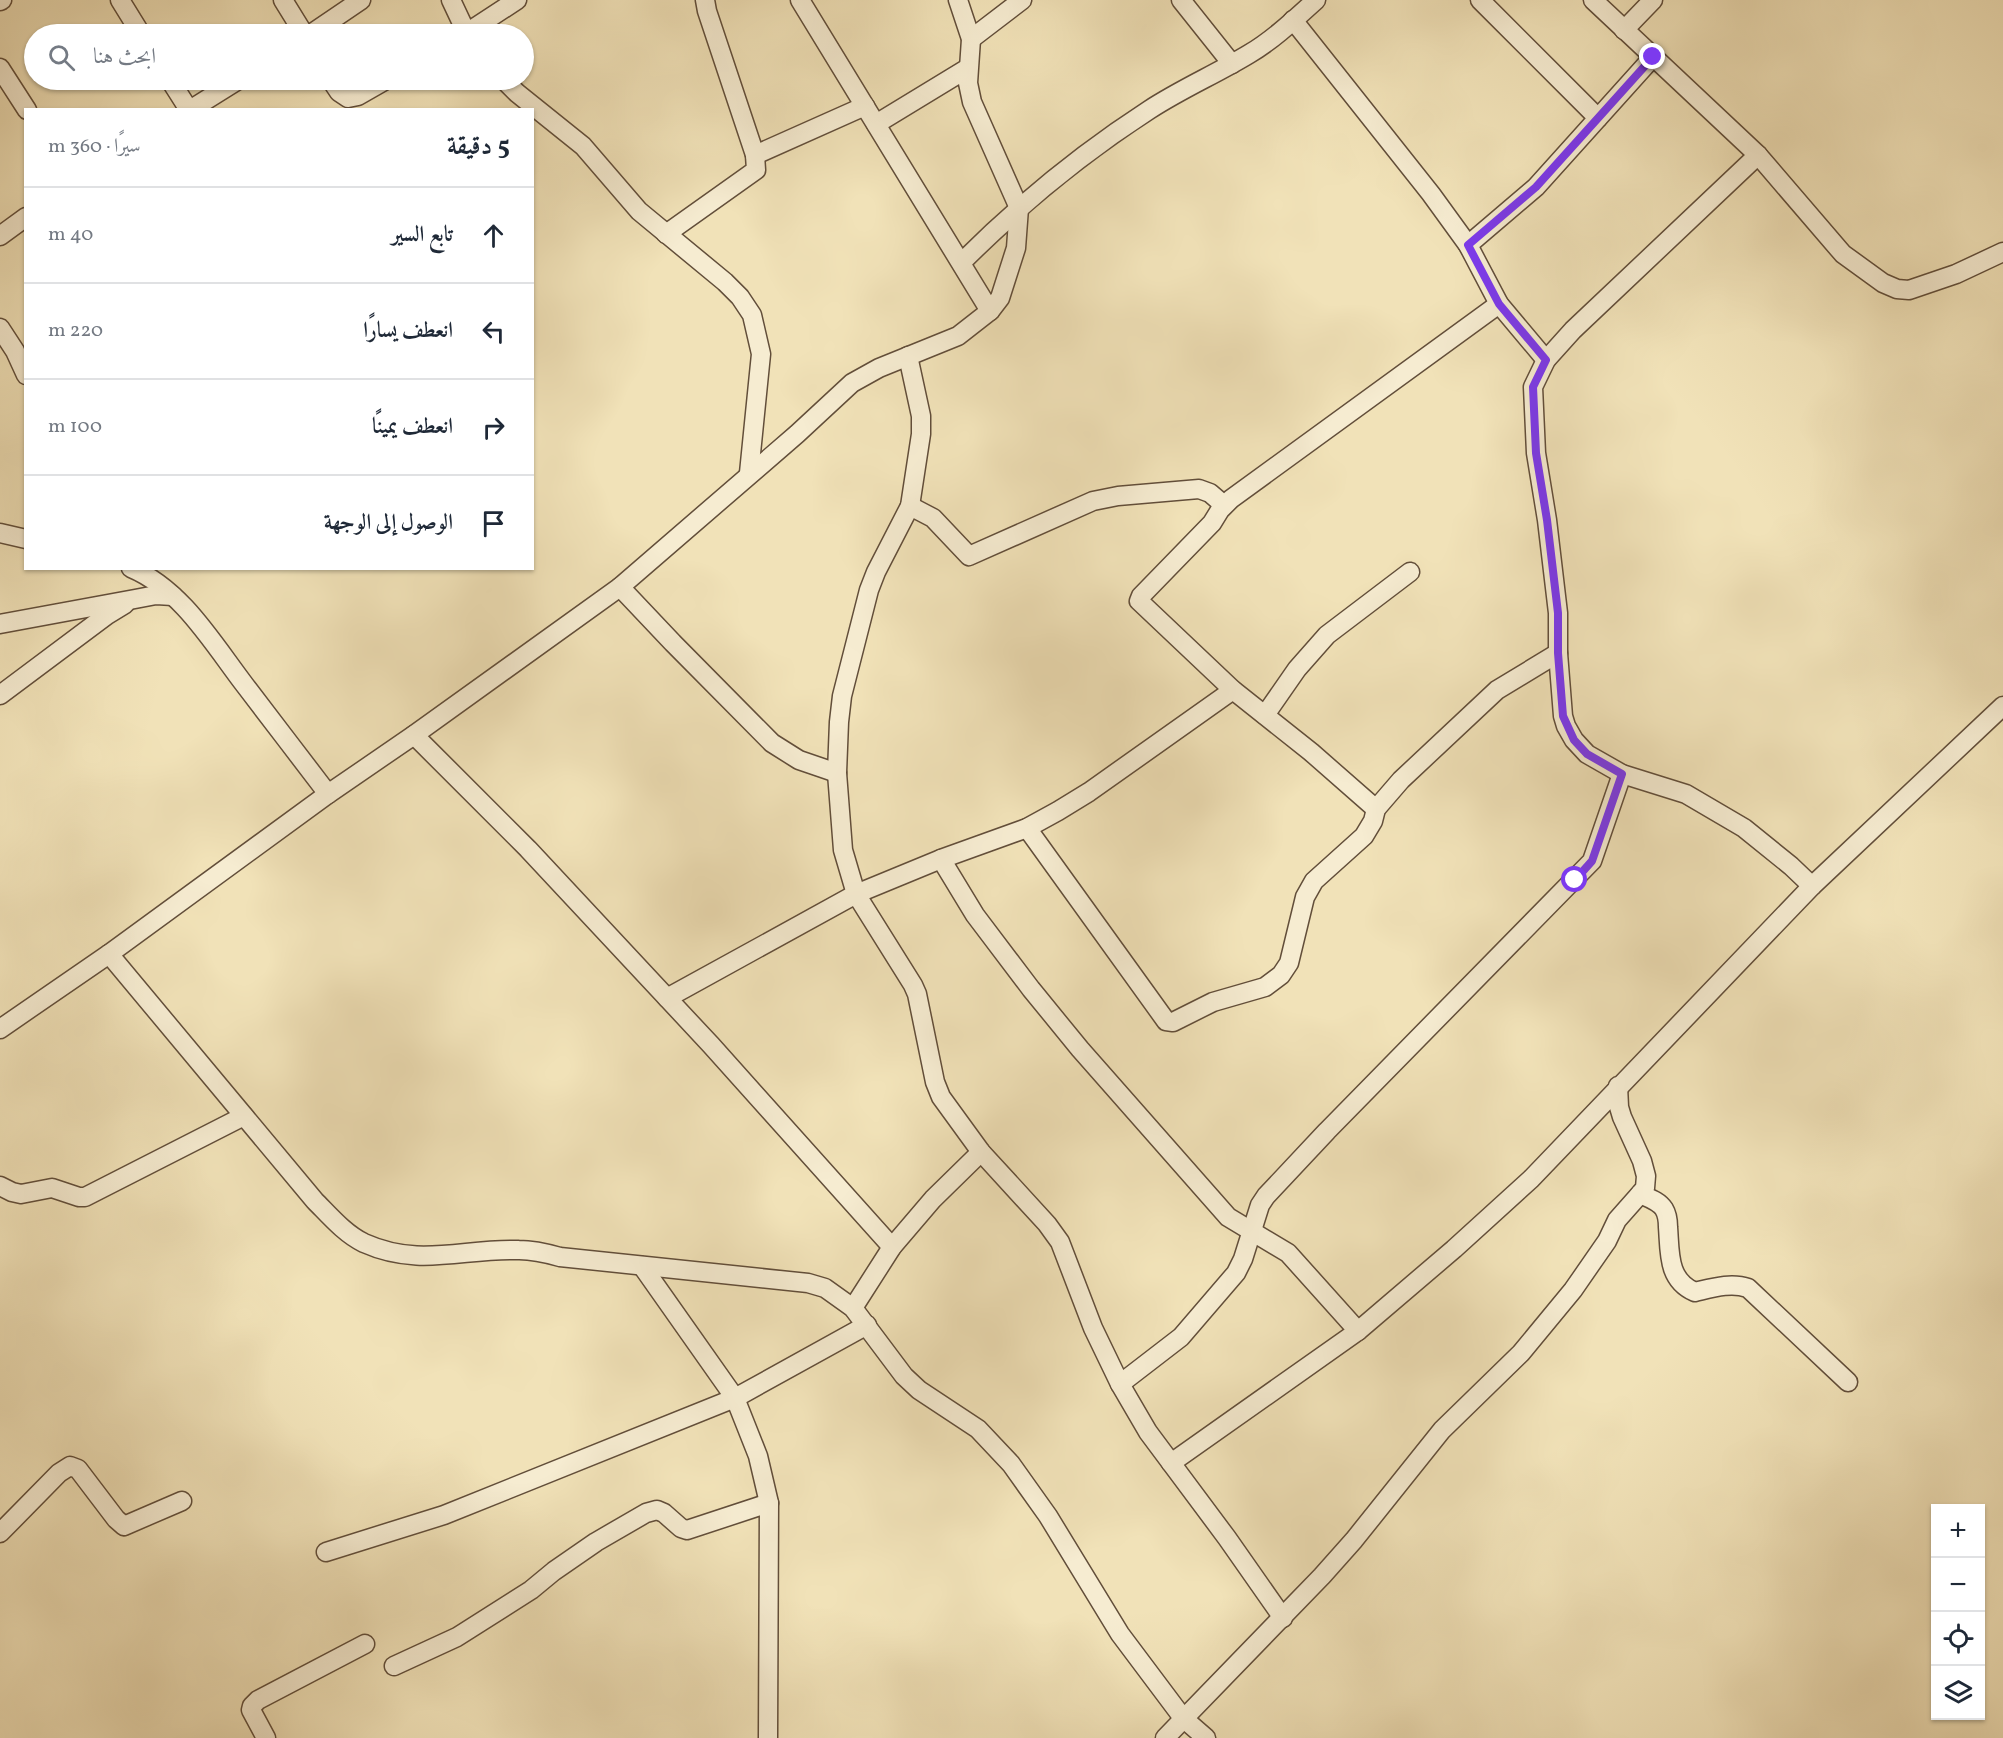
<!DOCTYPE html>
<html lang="ar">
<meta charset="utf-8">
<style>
:root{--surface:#fff;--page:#f6f6f7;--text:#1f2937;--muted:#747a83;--line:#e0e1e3}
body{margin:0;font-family:Vollkorn,Amiri,serif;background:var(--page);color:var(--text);direction:rtl}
.controls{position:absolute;right:18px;bottom:18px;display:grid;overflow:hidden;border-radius:0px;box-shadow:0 2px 4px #0004}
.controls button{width:54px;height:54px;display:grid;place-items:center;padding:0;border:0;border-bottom:2px solid var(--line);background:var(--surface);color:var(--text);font:30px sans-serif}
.stop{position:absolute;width:18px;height:18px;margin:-14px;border:4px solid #7c3aed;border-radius:50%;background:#fff}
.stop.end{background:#7c3aed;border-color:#fff;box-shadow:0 2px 6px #0008}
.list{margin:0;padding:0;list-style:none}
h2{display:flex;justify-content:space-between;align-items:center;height:78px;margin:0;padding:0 24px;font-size:26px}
h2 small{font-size:20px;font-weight:400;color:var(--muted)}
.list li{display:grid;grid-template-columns:39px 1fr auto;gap:18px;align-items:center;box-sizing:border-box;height:96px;padding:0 24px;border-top:2px solid var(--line)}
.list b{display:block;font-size:22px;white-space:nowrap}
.list em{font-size:20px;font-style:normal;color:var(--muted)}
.icon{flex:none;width:33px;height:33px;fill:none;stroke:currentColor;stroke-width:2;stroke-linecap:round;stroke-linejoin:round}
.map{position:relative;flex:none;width:2003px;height:1738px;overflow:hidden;direction:ltr}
.search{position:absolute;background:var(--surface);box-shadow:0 2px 4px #0004;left:24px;top:24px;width:510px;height:66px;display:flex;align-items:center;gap:15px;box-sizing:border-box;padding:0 21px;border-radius:33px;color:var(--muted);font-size:22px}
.panel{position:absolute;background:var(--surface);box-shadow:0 2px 4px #0004;left:24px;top:108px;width:510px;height:462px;border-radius:0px;direction:rtl}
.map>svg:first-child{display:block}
</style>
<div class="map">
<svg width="2003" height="1738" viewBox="0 0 2003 1738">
<rect width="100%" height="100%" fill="#f1e2b8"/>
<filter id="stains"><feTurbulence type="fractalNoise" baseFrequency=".00333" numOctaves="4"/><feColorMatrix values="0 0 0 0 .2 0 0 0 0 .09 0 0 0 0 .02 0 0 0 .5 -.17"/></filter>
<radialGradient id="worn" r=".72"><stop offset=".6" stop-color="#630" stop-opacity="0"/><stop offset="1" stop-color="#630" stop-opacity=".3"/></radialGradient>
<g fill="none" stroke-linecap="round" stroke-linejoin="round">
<g stroke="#624e3a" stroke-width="21">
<g id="minor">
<path d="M 120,0 L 141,34"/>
<path d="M 283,0 L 304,34"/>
<path d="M 451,0 L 467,34"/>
<path d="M 958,0 L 971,39 L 968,83 L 972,102 L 1019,208 L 1016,248 L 1000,298 L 990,311"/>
<path d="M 1181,0 L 1232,64"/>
<path d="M 1480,0 L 1598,118"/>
<path d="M 1593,0 L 1758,155 L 1843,254 L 1883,283 L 1897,289 L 1909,290 L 1956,274 L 2003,252"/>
<path d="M 0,1 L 2,0"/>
<path d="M 1293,20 L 1431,194 L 1468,245 L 1499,304 L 1546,360"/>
<path d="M 1624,30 L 1653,0"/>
<path d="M 311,34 L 361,0"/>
<path d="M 465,34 L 517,0"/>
<path d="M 971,39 L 1022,0"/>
<path d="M 0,68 L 27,110"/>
<path d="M 170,80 L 189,110"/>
<path d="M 331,80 L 339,92 L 348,98 L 358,96 L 386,80"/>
<path d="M 504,80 L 517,93 L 583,146 L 639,211 L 725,282 L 740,297 L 752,315 L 761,354 L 749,473"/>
<path d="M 190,110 L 238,80"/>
<path d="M 876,124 L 968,68"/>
<path d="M 755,155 L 865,106"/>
<path d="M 1758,155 L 1573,330 L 1546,360 L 1533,387 L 1536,453 L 1547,520 L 1558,613 L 1558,653 L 1563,716 L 1566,726 L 1574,740 L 1587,754 L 1622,774 L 1686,794 L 1744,828 L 1791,866 L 1812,886"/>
<path d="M 666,234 L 756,170 L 755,155 L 707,11 L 705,0"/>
<path d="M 0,236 L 26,217"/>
<path d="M 1468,245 L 1536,187 L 1653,57"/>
<path d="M 962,262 C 1019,205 1081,154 1149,110 C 1181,89 1216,74 1249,54 C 1273,40 1295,19 1316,0"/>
<path d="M 0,328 L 15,351 L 26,375"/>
<path d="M 908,356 L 921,416 L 921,434 L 910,506 L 876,572 L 869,590 L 842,696 L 839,722 L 837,773 L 843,850 L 856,894 L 913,985 L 917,994 L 935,1082 L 941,1097 L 981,1152 L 1047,1224 L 1060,1242 L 1093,1328 L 1120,1384 L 1148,1432 L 1227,1538 L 1283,1618"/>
<path d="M 910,506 L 933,518 L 969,556 L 1093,501 L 1118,496 L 1199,489 L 1210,493 L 1224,505"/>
<path d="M 0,533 L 26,539"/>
<path d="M 131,568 C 181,589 212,642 244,684 C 272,721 300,757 328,794"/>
<path d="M 620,587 L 673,643 L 772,743 L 799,760 L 837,773"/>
<path d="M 0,624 L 135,599 L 156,595 L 173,596"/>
<path d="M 0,695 L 107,615 L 125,604"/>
<path d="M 1265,715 L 1297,669 L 1327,635 L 1410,572"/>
<path d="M 414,735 L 528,849 L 711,1045 L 892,1247"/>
<path d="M 1376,809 L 1311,752 L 1233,690 L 1139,601 L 1141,596 L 1212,523 L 1220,510 L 1231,499 L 1499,304"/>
<path d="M 1027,828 L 1166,1021 L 1173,1022 L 1213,1002 L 1265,987 L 1281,975 L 1289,963 L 1305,897 L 1314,881 L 1364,836 L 1373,821 L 1376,809 L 1401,780 L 1497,690 L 1558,653"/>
<path d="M 941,859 L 975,915 L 1031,989 L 1080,1049 L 1228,1217 L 1288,1253 L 1358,1331"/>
<path d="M 109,954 L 315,1201 C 329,1215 345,1234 364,1243 C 420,1268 463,1248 519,1250 C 533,1250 546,1253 560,1257 L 808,1283 L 825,1288 L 853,1308 L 904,1376 L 919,1390 L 978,1429 L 1011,1464 L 1048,1516 L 1120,1634 L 1183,1718 L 1206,1738"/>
<path d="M 667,998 L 856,894 L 941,859 L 1027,828 L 1058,811 L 1089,792 L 1233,690"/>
<path d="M 0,1029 L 109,954 L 328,794 L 414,735 L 620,587 L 797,434 L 852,383 L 879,368 L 958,336 L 990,311 L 800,0"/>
<path d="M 0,1186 L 12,1192 L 21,1194 L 52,1188 L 79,1197 L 85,1197 L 244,1116"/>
<path d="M 1640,1194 C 1649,1198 1659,1201 1664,1209 C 1667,1214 1668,1221 1668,1227 C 1670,1252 1667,1280 1695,1292 C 1712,1288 1731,1282 1748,1288 L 1848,1382"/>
<path d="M 642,1266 L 735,1398 L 758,1456 L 769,1503 L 768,1738"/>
<path d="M 853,1308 L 892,1247 L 933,1199 L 981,1152"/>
<path d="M 1120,1384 L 1181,1337 L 1236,1273 L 1243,1259 L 1260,1205 L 1266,1196 L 1327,1131 L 1592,861 L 1622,774"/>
<path d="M 1171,1463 L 1358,1331 L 1454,1249 L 1531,1179 L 1812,886 L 2003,706"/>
<path d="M 0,1533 L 59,1473 L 70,1466 L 78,1469 L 116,1519 L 124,1526 L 182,1501"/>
<path d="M 326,1552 L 444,1515 L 735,1398 L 867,1325"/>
<path d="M 394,1666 L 457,1637 L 531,1590 L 554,1571 L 596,1542 L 646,1513 L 657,1510 L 664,1513 L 681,1528 L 687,1530 L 769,1503"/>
<path d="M 266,1738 L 251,1710 L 252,1706 L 258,1700 L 365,1644"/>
<path d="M 1165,1738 L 1322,1576 L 1354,1540 L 1442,1430 L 1521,1353 L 1573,1290 L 1607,1241 L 1617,1220 L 1640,1194 L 1645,1188 L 1646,1176 L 1642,1161 L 1622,1117 L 1619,1107 L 1618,1086"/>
</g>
</g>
<use href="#minor" stroke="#f6ecd1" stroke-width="18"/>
</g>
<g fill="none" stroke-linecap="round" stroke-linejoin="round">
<path stroke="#7c3aed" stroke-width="8" d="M 1575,880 L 1592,861 L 1622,774 L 1587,754 L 1574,740 L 1563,716 L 1558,653 L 1558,613 L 1547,520 L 1536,453 L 1533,387 L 1546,360 L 1499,304 L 1468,245 L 1536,187 L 1653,57"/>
</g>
<rect width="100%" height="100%" filter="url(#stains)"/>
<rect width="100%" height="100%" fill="url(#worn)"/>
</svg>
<div class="controls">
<button>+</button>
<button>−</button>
<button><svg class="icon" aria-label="locate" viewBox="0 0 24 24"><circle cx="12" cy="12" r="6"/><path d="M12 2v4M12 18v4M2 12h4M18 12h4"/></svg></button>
<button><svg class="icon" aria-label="layers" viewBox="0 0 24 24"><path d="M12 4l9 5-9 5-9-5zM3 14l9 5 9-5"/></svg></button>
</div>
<div class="stop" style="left:1575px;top:880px"></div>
<div class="stop end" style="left:1653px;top:57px"></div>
<div class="search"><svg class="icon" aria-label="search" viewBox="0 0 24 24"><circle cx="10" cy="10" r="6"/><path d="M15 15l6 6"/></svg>ابحث هنا</div>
<section class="panel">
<h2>5 دقيقة<small>سيرًا · 360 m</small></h2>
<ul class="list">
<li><svg class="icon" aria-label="ahead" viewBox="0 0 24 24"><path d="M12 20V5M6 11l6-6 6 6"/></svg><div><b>تابع السير</b></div><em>40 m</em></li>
<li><svg class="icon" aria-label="left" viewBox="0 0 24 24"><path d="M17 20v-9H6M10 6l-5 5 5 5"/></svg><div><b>انعطف يسارًا</b></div><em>220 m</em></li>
<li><svg class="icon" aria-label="right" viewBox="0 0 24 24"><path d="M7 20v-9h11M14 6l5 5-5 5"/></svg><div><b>انعطف يمينًا</b></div><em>100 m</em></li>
<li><svg class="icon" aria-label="arrive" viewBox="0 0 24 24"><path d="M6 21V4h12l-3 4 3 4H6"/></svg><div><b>الوصول إلى الوجهة</b></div></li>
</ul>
</section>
</div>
